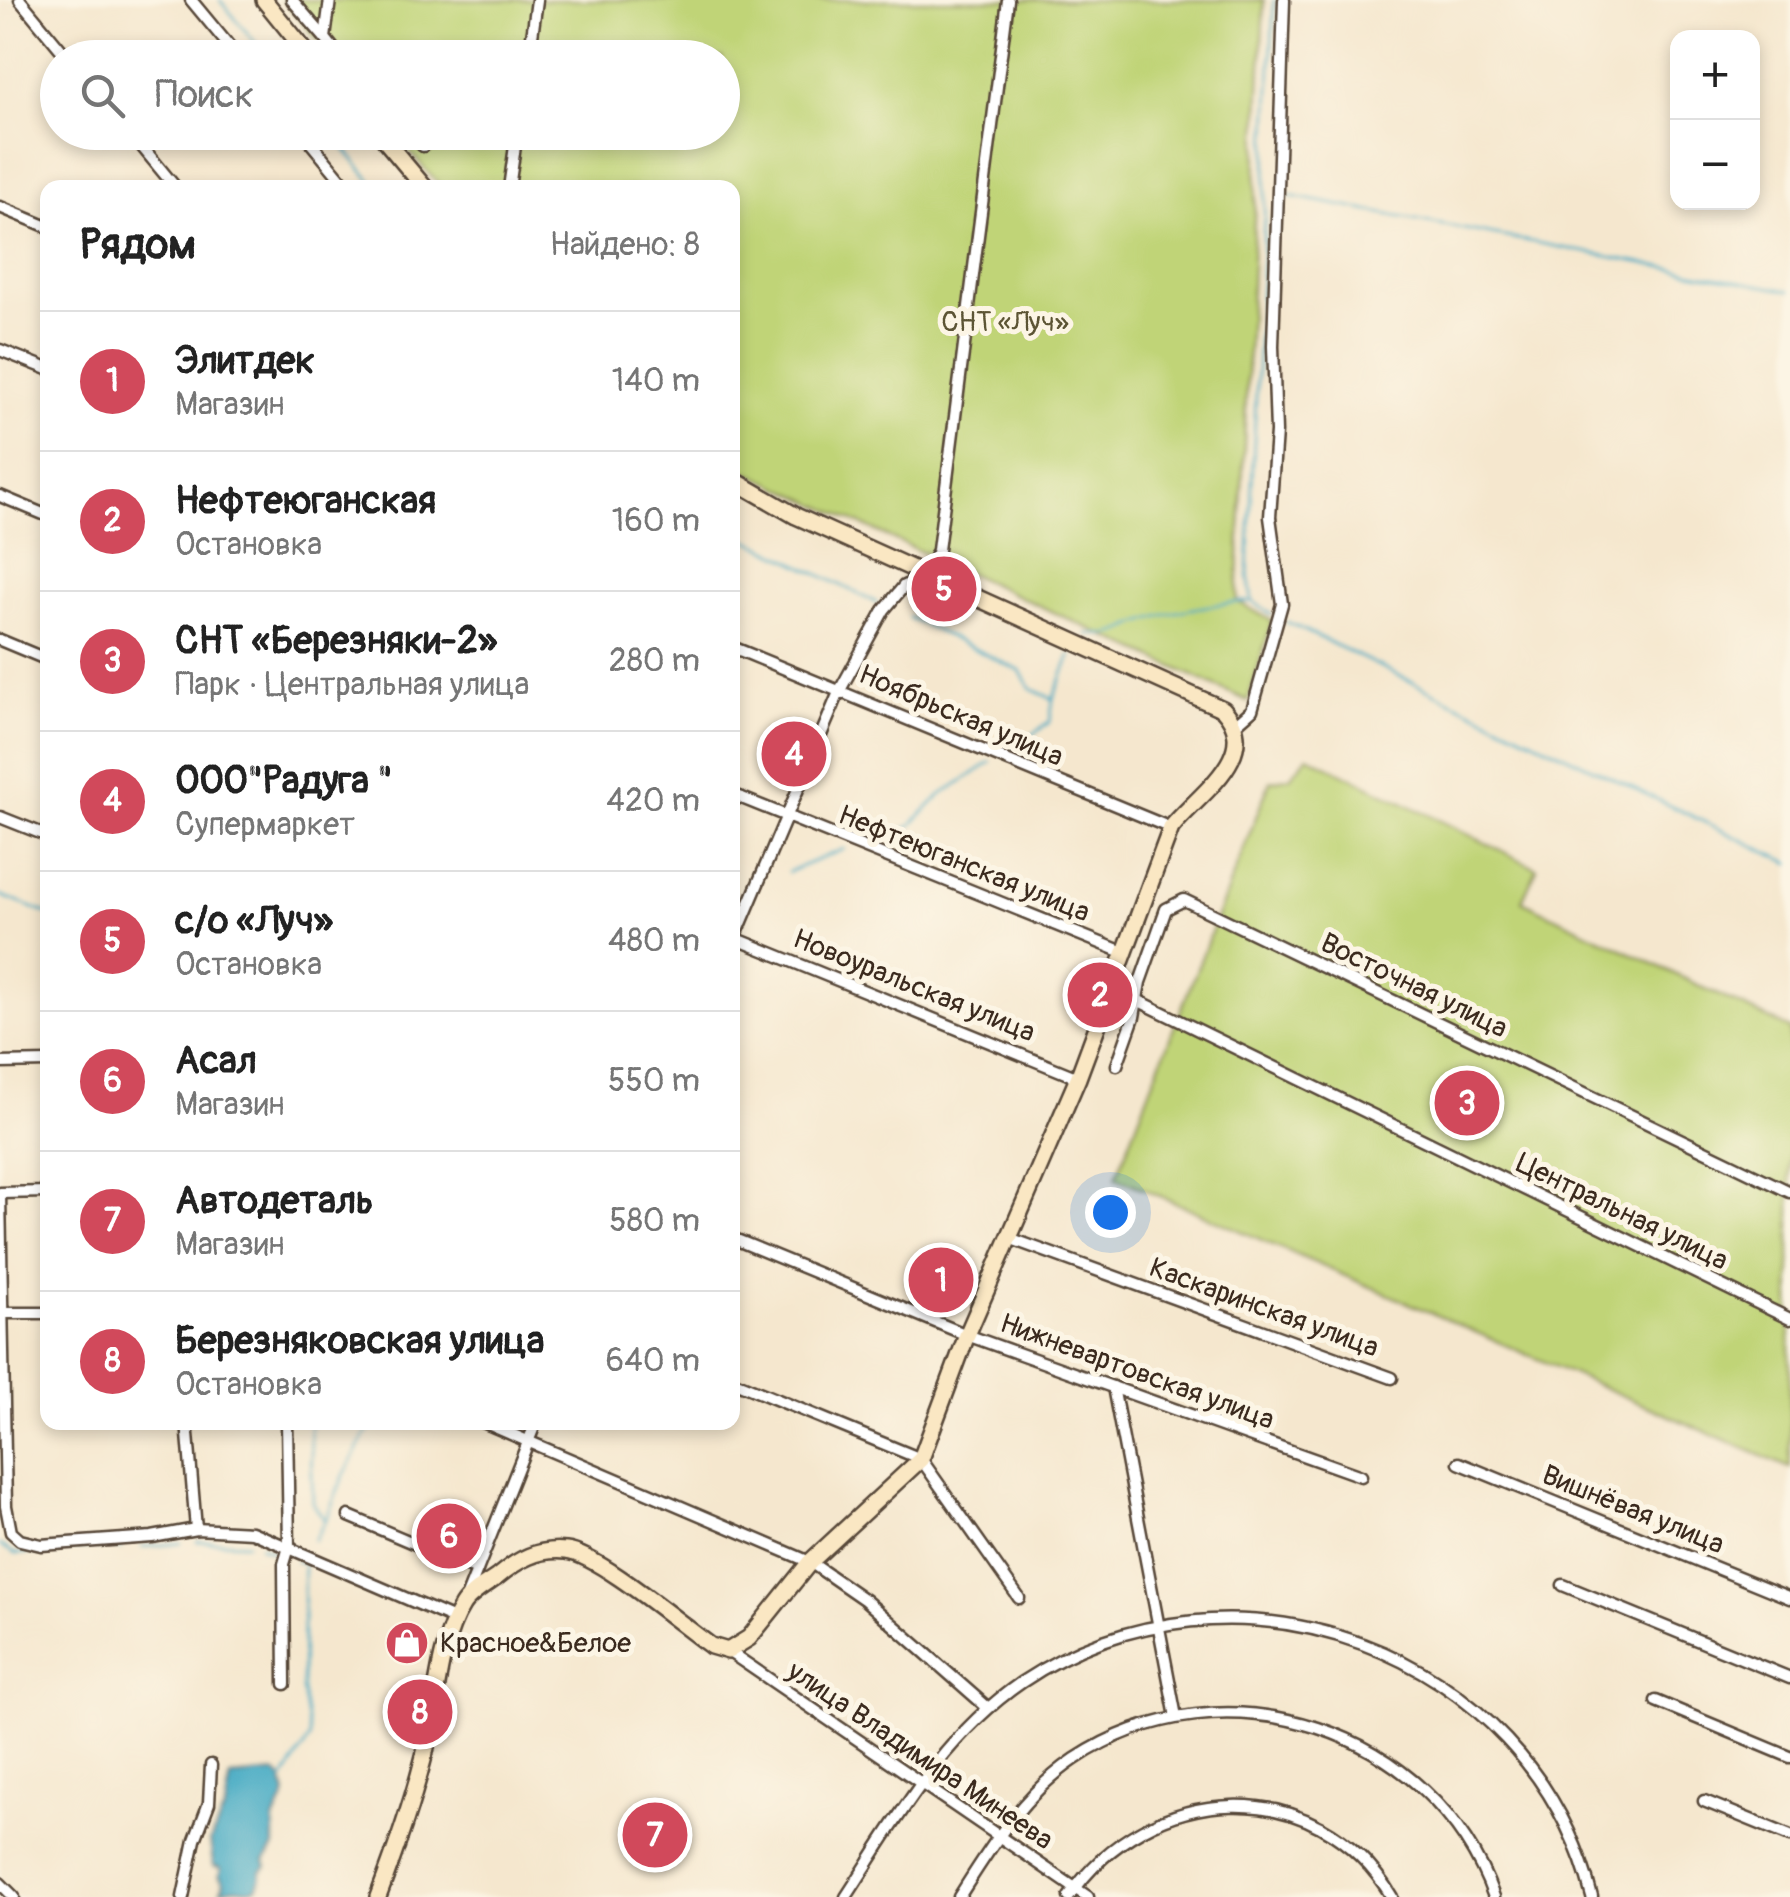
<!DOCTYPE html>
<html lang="ru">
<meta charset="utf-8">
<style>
:root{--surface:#fff;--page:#f2f2f2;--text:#222;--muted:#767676;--line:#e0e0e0;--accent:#d1495b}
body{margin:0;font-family:Pangolin,sans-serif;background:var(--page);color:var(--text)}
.controls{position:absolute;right:30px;top:30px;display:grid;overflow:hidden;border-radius:20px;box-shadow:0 5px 15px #0003}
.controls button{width:90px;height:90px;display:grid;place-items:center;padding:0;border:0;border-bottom:2px solid var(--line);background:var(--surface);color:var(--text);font:50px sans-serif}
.you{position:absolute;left:1110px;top:1212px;width:35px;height:35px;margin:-25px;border:8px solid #fff;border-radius:50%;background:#1a73e8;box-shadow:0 0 0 15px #1a73e833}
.badge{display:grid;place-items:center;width:65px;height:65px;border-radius:50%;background:var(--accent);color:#fff;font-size:32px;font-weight:700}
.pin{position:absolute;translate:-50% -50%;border:5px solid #fff;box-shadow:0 2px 10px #0006}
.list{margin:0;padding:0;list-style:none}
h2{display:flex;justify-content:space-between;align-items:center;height:130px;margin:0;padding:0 40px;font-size:42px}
h2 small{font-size:32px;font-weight:400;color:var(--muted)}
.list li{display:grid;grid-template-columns:65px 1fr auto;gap:30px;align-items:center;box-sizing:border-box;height:140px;padding:0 40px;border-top:2px solid var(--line)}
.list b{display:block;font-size:38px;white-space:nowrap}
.list p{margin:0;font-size:32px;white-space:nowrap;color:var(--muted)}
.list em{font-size:32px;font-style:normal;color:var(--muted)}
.icon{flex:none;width:55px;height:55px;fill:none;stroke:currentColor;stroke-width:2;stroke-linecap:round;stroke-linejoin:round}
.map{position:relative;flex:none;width:1790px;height:1897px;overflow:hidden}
.search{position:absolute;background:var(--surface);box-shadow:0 5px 15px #0003;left:40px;top:40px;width:700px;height:110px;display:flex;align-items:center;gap:25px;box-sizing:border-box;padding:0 35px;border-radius:55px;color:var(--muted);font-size:38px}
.panel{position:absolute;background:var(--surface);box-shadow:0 5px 15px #0003;left:40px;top:180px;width:700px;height:1250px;border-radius:20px}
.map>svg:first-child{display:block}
</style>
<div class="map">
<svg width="1790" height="1897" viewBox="0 0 1790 1897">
<rect width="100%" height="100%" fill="#fcf5e5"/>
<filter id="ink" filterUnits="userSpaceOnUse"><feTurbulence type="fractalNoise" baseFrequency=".01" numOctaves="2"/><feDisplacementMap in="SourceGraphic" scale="20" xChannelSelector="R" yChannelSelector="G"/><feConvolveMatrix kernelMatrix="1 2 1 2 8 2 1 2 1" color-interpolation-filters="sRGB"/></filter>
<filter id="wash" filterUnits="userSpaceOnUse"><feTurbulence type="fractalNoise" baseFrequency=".0048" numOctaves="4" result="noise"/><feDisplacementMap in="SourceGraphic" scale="40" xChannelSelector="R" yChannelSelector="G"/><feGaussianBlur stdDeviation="2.25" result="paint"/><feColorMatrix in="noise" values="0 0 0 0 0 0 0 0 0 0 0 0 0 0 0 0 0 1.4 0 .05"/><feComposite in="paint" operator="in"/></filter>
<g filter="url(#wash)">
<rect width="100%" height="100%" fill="#f5e7ce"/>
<g fill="#c0d477" stroke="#7e7f4a" stroke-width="2.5">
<path d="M 283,0 L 1264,0 L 1237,601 L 1272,621 L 1248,701 L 733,466 L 732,188 L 441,187 L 393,133 L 722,132 L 722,58 L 331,57 Z"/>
<path d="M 1308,756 L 1537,868 L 1522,901 L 1790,1029 L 1790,1468 L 1116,1177 L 1270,781 L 1290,777 Z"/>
</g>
<path fill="#44aac4" stroke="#406a71" stroke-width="2.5" d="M 276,1773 L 283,1780 L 286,1795 L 274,1821 L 274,1847 L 265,1861 L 267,1866 L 261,1871 C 261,1895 250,1889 236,1888 C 231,1888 226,1890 221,1890 L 224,1883 L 219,1875 L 221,1868 L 213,1865 L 210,1841 L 225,1808 L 231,1777 Z"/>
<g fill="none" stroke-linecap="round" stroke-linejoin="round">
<g stroke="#44aac4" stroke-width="2.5">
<path d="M 220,0 L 268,58"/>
<path d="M 331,132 L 377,188"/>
<path d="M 1285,195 L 1790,291"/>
<path d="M 732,532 L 877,603"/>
<path d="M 1271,614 L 1252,601 L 1248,573 L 1274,0"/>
<path d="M 908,617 L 1020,671 L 1031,689 L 1053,699"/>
<path d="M 1287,622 L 1790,863"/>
<path d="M 1088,634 C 1120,637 1120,629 1148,620 C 1180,609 1217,604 1250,601"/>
<path d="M 1012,749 L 1050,722 L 1053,699 L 1071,654"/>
<path d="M 871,841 L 909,827 L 941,795 L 991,762"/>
<path d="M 788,872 L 844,849"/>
<path d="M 0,895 L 48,914"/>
<path d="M 310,1422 L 313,1503 L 325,1521 L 314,1540"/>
<path d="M 326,1519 L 344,1475 L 373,1422"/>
<path d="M 197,1541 L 248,1543"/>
<path d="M 0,1545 L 15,1554 L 112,1546 L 121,1549"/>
<path d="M 260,1546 L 281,1555"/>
<path d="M 142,1547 L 181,1543"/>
<path d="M 283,1780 L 310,1738 L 302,1689 L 304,1561 L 296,1562"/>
</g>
</g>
</g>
<g filter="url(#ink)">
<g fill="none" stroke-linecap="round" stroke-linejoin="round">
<g stroke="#574638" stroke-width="15">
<g id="street">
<path d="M 20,0 L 68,58"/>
<path d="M 191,0 L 239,58"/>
<path d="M 292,0 L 325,38"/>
<path d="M 330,0 L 325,38 L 341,58"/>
<path d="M 529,58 L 537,0"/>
<path d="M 130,132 L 176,188"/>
<path d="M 302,132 L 348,188"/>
<path d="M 408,132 L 423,146"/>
<path d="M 509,188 L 517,132"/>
<path d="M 0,207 L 48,227"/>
<path d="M 0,350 L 48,369"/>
<path d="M 0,496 L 48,516"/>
<path d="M 0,640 L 48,660"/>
<path d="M 732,647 L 1171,828"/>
<path d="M 1236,724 L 1252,710 L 1282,604 L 1270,517 L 1276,432 L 1273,346 L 1284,0"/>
<path d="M 732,794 L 1123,952"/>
<path d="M 0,817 L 48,836"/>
<path d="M 732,937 L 1078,1078"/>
<path d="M 732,945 L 840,690 L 884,610 L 904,586 L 927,575 L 938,550 L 1008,0"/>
<path d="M 1108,993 L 1137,1000 L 1790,1319"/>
<path d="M 0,1063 L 48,1062"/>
<path d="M 1117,1065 L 1134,1017 L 1140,982 L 1166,909 L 1184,900 L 1790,1192"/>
<path d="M 0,1193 L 48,1192"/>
<path d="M 0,1195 L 6,1506 L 11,1532 L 20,1540 L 41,1545 L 152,1537 L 196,1529 L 252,1532 L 456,1620"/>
<path d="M 732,1238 L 967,1335 L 1361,1476"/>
<path d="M 1009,1238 L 1392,1378"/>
<path d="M 0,1313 L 48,1313"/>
<path d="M 732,1381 L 921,1459 L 1019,1598"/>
<path d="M 1113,1387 L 1176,1717"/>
<path d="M 187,1422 L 196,1529"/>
<path d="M 483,1422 L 810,1562 L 865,1600 L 988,1708"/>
<path d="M 1459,1463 L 1790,1598"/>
<path d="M 349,1516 L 477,1570"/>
<path d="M 1563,1585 L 1790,1678"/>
<path d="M 466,1598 L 536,1422"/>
<path d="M 728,1651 L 1088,1897"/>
<path d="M 285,1684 L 284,1564 L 289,1547 L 287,1422"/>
<path d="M 1656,1701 L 1790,1757"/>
<path d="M 1704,1801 L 1790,1836"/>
<path d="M 0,1883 L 14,1897"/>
<path d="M 183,1897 L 195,1840 L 209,1803 L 211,1765"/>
<path d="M 846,1897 C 897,1819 943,1736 1022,1682 C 1232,1541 1530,1650 1592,1897"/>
<path d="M 959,1897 C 992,1845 1023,1794 1075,1759 C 1224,1660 1434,1729 1494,1897"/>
<path d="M 1069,1897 C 1148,1781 1316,1770 1392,1897"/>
</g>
</g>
<g stroke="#574638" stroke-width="20">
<g id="secondary">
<path d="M 264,0 L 311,58"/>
<path d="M 378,132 L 425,188"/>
<path d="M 378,1897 C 395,1852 411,1807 423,1760 C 436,1714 436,1647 462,1606 C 469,1594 486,1585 497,1577 C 517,1560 538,1548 566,1551 C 598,1554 680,1624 711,1646 L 728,1651 L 749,1638 L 810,1562 L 921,1459 L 967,1335 L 1078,1078 L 1171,828 C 1198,794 1264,754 1223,709 L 796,516 L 732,479"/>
</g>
</g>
<use href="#street" stroke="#fff" stroke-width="10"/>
<use href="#secondary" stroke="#fae7c3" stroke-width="15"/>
</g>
</g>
<defs>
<g id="shop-disc" transform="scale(2.25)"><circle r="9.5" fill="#d1495b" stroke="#fcf5e5"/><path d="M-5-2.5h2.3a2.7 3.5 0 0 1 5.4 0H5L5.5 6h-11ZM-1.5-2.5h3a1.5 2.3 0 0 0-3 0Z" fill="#fff"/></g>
</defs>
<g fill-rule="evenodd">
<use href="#shop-disc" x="407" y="1643"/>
</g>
<g text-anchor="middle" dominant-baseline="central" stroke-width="10" stroke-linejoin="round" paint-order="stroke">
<g font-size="28" fill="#5c5434" stroke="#fcf5e5">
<text x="1005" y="322">СНТ «Луч»</text>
</g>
<g font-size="28" fill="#3b2a1e" stroke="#fcf5e5">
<text transform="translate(961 716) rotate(23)">Ноябрьская улица</text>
<text transform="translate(964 864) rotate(22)">Нефтеюганская улица</text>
<text transform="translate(914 986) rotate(22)">Новоуральская улица</text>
<text transform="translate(1414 986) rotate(26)">Восточная улица</text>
<text transform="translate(1622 1212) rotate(26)">Центральная улица</text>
<text transform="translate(1264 1308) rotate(20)">Каскаринская улица</text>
<text transform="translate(1137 1372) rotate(20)">Нижневартовская улица</text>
<text transform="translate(1633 1510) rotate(22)">Вишнёвая улица</text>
<text transform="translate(920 1756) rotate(34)">улица Владимира Минеева</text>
</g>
<g font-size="28" fill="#3b2a1e" stroke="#fcf5e5" text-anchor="start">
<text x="440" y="1643">Красное&amp;Белое</text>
</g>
</g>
</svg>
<div class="controls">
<button>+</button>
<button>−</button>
</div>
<div class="you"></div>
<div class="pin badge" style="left:941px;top:1280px">1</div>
<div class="pin badge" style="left:1100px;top:995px">2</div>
<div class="pin badge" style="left:1467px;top:1103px">3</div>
<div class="pin badge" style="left:794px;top:754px">4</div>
<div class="pin badge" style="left:944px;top:589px">5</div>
<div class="pin badge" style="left:449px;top:1536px">6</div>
<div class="pin badge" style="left:655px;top:1835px">7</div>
<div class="pin badge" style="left:420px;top:1712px">8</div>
<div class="search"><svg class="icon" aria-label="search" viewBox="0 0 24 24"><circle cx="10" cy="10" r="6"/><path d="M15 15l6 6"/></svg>Поиск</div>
<section class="panel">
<h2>Рядом<small>Найдено: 8</small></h2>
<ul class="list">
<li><span class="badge">1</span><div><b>Элитдек</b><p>Магазин</p></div><em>140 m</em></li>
<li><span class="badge">2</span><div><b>Нефтеюганская</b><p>Остановка</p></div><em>160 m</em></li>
<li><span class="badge">3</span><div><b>СНТ «Березняки-2»</b><p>Парк · Центральная улица</p></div><em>280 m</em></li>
<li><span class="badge">4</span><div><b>ООО&quot;Радуга &quot;</b><p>Супермаркет</p></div><em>420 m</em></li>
<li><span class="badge">5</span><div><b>с/о «Луч»</b><p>Остановка</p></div><em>480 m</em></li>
<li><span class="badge">6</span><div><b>Асал</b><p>Магазин</p></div><em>550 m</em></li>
<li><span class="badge">7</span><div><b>Автодеталь</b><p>Магазин</p></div><em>580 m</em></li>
<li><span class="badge">8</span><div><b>Березняковская улица</b><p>Остановка</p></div><em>640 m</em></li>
</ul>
</section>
</div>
